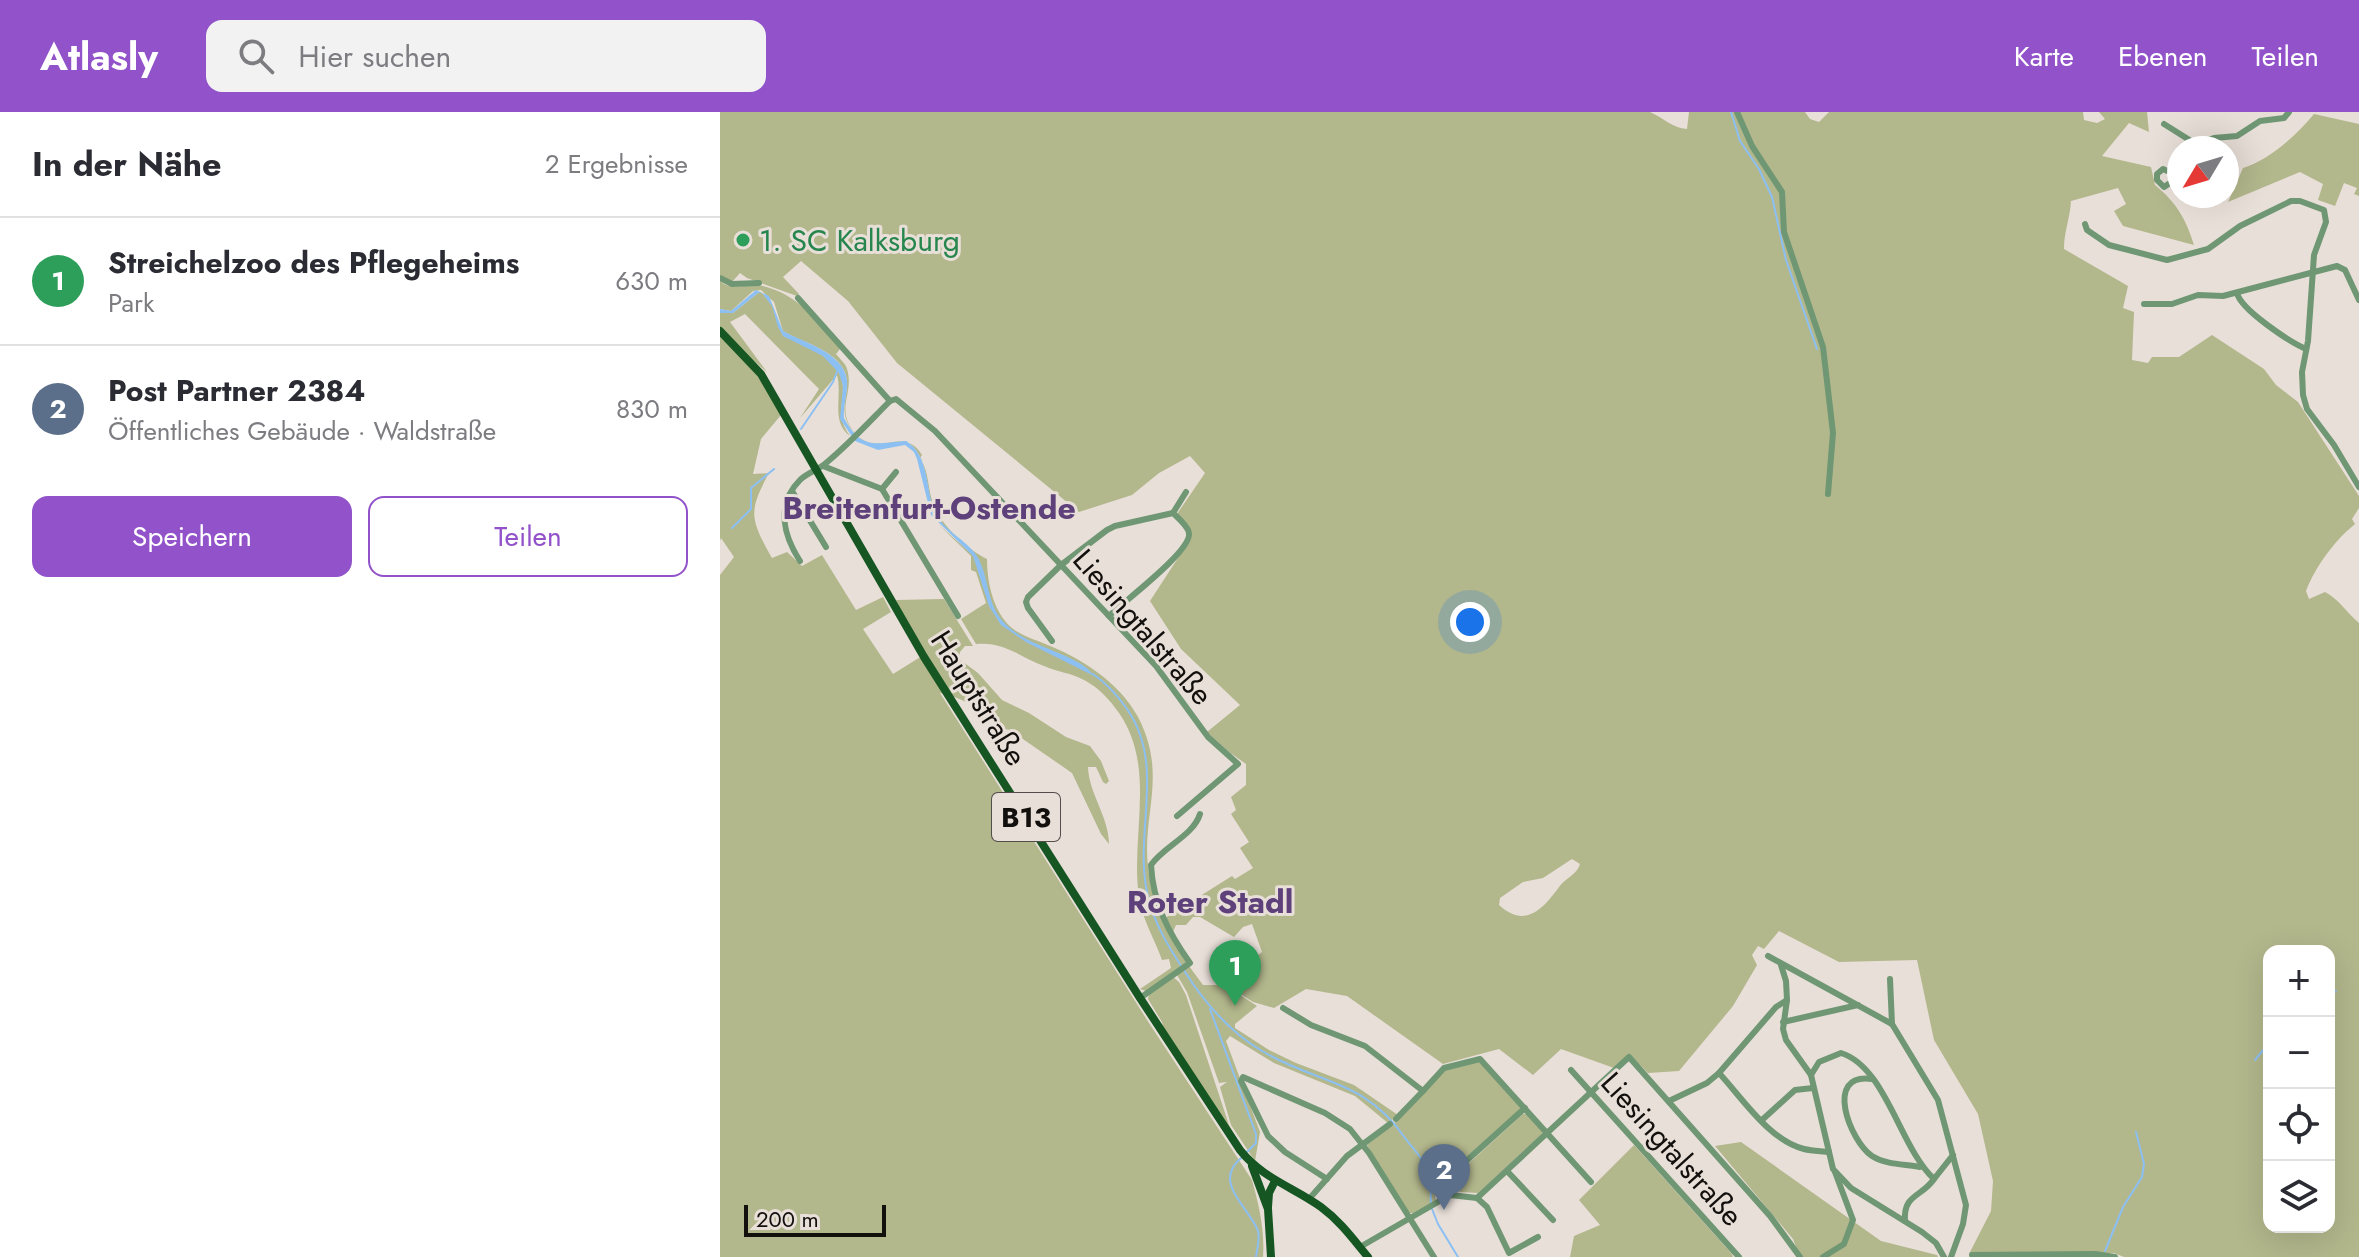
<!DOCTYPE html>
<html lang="de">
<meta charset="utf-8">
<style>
:root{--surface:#fff;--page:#f2f2f3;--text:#2b2b33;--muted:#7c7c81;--line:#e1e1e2;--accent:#9253ca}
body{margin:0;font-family:Jost,sans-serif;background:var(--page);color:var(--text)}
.controls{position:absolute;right:24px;bottom:24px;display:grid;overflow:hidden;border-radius:16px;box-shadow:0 8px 32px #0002}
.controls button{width:72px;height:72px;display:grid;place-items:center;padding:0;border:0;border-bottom:2px solid var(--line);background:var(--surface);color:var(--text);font:40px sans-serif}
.compass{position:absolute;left:1447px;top:24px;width:72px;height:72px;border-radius:50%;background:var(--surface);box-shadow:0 8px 32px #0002;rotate:232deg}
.scale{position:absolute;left:24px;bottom:20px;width:142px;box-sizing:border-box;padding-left:8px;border:4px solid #120f0d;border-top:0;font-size:22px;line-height:28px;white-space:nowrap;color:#120f0d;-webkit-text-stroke:6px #e8dfd8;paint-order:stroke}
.you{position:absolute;left:750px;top:510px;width:28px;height:28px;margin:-20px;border:6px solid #fff;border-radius:50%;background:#1a73e8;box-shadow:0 0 0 12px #1a73e833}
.badge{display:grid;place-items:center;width:52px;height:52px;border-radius:50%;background:var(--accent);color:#fff;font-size:26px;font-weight:700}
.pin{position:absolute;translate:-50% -66px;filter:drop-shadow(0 2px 4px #0008)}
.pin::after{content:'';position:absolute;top:42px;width:28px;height:24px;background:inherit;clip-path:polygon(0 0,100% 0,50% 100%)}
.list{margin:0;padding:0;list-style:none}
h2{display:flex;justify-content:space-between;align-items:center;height:104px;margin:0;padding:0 32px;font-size:34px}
h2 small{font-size:26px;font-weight:400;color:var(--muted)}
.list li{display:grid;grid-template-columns:52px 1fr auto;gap:24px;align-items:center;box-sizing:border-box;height:128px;padding:0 32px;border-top:2px solid var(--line)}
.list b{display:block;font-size:30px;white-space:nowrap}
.list p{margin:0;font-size:26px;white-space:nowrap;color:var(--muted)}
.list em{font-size:26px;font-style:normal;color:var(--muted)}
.actions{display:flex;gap:16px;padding:24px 32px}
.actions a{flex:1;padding:18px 0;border:2px solid var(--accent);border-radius:16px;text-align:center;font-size:28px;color:var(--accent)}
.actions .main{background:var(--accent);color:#fff}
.icon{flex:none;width:44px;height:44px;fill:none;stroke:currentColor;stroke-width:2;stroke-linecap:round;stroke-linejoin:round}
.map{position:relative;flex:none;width:1639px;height:1145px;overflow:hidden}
header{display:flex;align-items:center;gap:48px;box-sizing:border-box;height:112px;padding:0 40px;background:var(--accent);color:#fff}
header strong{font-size:38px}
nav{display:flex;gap:44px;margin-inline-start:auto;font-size:28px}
.search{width:560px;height:72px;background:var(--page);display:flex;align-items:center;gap:20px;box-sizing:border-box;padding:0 28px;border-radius:16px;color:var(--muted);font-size:30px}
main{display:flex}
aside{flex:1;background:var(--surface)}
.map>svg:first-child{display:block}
</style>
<header>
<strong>Atlasly</strong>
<div class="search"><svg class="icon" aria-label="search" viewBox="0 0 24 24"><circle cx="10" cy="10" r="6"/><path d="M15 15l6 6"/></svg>Hier suchen</div>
<nav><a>Karte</a><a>Ebenen</a><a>Teilen</a></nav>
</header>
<main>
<aside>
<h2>In der Nähe<small>2 Ergebnisse</small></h2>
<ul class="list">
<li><span class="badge" style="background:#2e9e5b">1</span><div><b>Streichelzoo des Pflegeheims</b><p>Park</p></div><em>630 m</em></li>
<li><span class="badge" style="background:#5c6f8a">2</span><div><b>Post Partner 2384</b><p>Öffentliches Gebäude · Waldstraße</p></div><em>830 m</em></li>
</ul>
<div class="actions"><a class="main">Speichern</a><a>Teilen</a></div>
</aside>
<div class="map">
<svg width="1639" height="1145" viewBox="0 0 1639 1145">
<rect width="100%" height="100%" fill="#e8dfd8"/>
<g fill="#b3b78c" fill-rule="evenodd">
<path d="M 0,0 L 930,0 C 944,6 952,16 967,17 L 969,0 L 1085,0 L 1090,7 L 1099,10 L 1109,0 L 1363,0 L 1364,8 L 1377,11 L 1385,7 L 1379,0 L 1427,0 L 1429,20 L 1409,11 L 1382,44 L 1431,55 L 1435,73 C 1456,90 1466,107 1474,133 L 1403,114 L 1394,99 L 1406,92 L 1398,76 L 1351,89 C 1350,107 1344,119 1344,137 L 1408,174 L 1403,196 L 1414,200 L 1412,248 L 1428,251 L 1432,245 L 1459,245 L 1492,223 L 1544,257 L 1556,273 L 1578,290 L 1639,384 L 1639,396 L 1632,407 L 1635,412 C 1615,428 1595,455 1586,479 L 1589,487 L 1605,480 C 1619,487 1627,501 1639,511 L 1639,1145 L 1404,1145 L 1394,1141 L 1249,1142 L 1271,1099 L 1273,1069 L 1258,1002 L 1214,928 L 1197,848 L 1119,850 L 1059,819 L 1044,837 L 1038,834 L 1032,843 L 1037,853 L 1013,894 L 959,959 L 928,961 L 909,942 L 894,956 L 841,937 L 813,963 L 779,937 L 723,952 L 627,884 L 586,877 L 554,896 L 533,890 L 507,873 L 524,870 L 527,865 L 527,852 L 542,840 L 532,812 L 523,815 L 514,825 L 480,805 L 473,805 L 466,813 L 456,813 L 453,820 L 469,846 L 452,822 L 445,806 L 512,764 L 515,767 L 533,756 L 520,736 L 529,730 L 511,702 L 516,698 L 511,685 L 526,673 L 526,652 L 509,640 L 487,620 L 520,593 L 461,537 L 430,489 L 471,426 L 470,419 L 457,402 L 485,361 L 470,344 L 439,361 L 412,383 L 359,400 L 177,251 L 128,189 L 81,149 L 63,165 L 79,182 L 77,184 L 27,166 L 20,161 L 12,170 L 0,163 ZM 852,747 L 860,752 C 857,763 845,766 839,775 C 823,797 805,817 779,793 L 780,786 L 803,770 L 823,766 ZM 1549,839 L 1609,839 L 1609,1115 L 1549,1115 Z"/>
<path d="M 1594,2 L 1639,12 L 1639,84 L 1634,82 L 1637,76 L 1624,71 L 1615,94 L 1598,88 L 1603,72 L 1580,60 L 1508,90 L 1523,56 C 1549,48 1577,23 1594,2 Z"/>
<path d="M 0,169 C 13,181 27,170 43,174 C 80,183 96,209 120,237 L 116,242 C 119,246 126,252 127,257 C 135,282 113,298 137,323 C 159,346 184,313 202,343 L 200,346 C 210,361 207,377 214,394 C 222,414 248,438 267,447 C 267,472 274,504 296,519 C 304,524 315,528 323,531 C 361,546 398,569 418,605 C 448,663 422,700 428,755 C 432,792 447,821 467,850 L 426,879 L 420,877 L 451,856 L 449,847 L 442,848 C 435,828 422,807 419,785 C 410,724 437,656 399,601 C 390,588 378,575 364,568 C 352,561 337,560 324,554 C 300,545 284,529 256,532 L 241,507 L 266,491 L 256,460 L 251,458 L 251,444 L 218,412 L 246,437 L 247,434 C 236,425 223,416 216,403 C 204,380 211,344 186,329 C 176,330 164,334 155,333 C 146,332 140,327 134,320 C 112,296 137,277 122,255 C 110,236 81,230 63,219 L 54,190 L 41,178 L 33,179 L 11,199 L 0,197 Z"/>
<path d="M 38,181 L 42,181 L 52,193 L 63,224 C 85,233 122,247 123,275 C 123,297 116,304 130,324 C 110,309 123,285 117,263 L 80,306 L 99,277 L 25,202 L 10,210 L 47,260 L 33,248 L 61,303 L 41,327 L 33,362 L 49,361 C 27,401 31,408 52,446 L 67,440 L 82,454 L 102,443 L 136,498 L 163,485 L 171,500 L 143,517 L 173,562 L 202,544 L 176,488 L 224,487 L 253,534 L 245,534 L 240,540 L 239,547 L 258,561 L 282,588 L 309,601 L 346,625 L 370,634 L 381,649 L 389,669 L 386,672 L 383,670 L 376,655 L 368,655 C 369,682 389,705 389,732 L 381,722 L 352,661 L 290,618 L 279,616 C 265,599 242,585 220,581 L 429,911 L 532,1068 C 539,1093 545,1119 543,1145 L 0,1145 L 0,463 L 14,445 L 1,426 L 0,429 L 0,201 L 13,201 Z"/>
<path d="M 469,854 L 483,873 L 505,873 L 537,894 L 515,912 L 515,916 L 549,938 L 576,951 L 634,973 L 678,1003 L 668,1011 L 635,984 L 554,951 L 510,924 L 506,929 L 540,1020 L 535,1049 L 511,1013 L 500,975 L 507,970 L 499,971 L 467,880 L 457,863 Z"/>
<path d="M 453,865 L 459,870 L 466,883 L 509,1013 L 521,1034 L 445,921 L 442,910 L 428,887 L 429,882 Z"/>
<path d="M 759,949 L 800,994 L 800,998 L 731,1058 L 730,1073 L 724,1083 L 720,1080 L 715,1084 L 716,1089 L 693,1101 L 689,1101 L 647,1033 L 677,1009 L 725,958 Z"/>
<path d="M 803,1002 L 808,1002 L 822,1018 L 822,1022 L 758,1081 L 740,1080 L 736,1077 L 738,1061 Z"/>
<path d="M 1021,1030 L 1161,1129 L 1217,1143 L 1218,1145 L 1080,1145 L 1073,1127 L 995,1034 Z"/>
<path d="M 914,1033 L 1012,1142 L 1013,1145 L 850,1145 L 854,1124 L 880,1113 L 859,1088 Z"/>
</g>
<path fill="#8cc0f3" d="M 36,178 L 49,184 L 63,219 C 84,231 123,240 127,268 C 128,280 123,293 124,306 C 142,339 155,331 186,329 C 208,342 206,374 213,395 C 220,417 241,424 254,440 C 268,458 266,484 278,503 C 299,536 358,539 374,564 L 306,530 L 281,513 L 269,494 L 253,444 L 211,403 L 197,347 L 194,340 L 185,333 L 158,338 L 135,329 L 120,307 L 123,274 L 119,261 L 103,244 L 63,224 L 58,215 L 52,194 L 42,181 L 38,181 L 13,201 L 0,201 L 0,197 L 11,199 Z"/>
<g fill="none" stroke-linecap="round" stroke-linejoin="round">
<g stroke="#8cc0f3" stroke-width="2">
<path d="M 1011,0 L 1020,29 L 1039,57 L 1052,85 L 1066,148 L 1097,237"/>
<path d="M 81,317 L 113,270 L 118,257"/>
<path d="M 12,416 L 31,397 L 31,376 L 54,357"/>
<path d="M 373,562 C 386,571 398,584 407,597 C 446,653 414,719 427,780 C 434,815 454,843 473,872 C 492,899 513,922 542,939 C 597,972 645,967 685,1026 C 692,1036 705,1048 709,1061 C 712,1070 710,1082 711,1091"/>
<path d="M 1609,884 L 1616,879"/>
<path d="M 490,897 L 536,1022 L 536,1031 L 525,1042"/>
<path d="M 1535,948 L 1549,931"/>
<path d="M 521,1046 C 491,1071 531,1097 538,1119 C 540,1126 537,1138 536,1145"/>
<path d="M 712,1097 L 718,1112 L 738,1145"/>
<path d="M 1385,1139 L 1403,1095 L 1422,1065 L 1424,1052 L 1416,1020"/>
</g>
<g stroke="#709774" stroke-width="6">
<path d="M 1017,0 L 1032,34 L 1062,80 L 1064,120 L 1103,235 L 1113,321 L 1108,382"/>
<path d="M 1444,12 L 1479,34"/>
<path d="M 1478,36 L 1484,30 L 1494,26 L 1517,24 L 1540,9 L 1564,6 L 1569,0"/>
<path d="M 1459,64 L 1443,57 L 1437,62 L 1437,68 L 1444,75 L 1459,65"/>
<path d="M 1365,112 L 1367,118 L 1389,133 L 1447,148 L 1488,137 L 1520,114 L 1571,89 L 1580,89 L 1604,98 L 1606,110 L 1594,143 L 1588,229 L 1582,260 L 1583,283 L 1587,297 L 1614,333 L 1639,375"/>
<path d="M 0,166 L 12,172 L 39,171"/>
<path d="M 1517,181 C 1521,198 1570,230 1586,237"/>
<path d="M 78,186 L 170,289"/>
<path d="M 1424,192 L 1452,192 L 1478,183 L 1503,184 L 1617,154 L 1625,158 L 1639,188"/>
<path d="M 170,289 L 176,287 L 215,319 L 436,554 L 488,625 L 518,652 L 457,704"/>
<path d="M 103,354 L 162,377 L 238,504"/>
<path d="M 162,377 L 176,360"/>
<path d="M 72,379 L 106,435"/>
<path d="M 453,401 L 466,380"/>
<path d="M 80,449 C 64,424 55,393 80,368 C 87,361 98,358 106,351 C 129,332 149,310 170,289"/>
<path d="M 332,529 L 308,496 L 306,490 L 308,485 L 341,453 L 387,418 L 395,414 L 453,401 C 458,406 468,414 469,421 C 472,439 403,490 389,504"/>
<path d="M 1048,844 L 1172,912 L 1218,988 L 1246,1093 L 1243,1112 L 1231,1145"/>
<path d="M 1170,867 L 1172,912"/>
<path d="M 420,886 L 470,851 C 448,820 433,791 431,753 C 444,734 473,724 480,702"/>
<path d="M 1067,888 L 1063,917 L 1066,928 L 1091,963 L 1113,1057 L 1131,1076 L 1202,1120 L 1216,1131 L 1224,1145"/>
<path d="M 563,896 L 591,913 L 645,934 L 703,979 L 724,956 L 760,947 L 871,1070"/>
<path d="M 1063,910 L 1138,893"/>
<path d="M 851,958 L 1019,1145"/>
<path d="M 999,961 C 1023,987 1049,1028 1084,1037 C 1092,1039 1101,1039 1109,1040"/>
<path d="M 1091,963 L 1099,950 L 1121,941 C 1166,955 1180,1036 1214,1067 C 1202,1085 1183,1082 1185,1109"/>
<path d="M 1152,967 C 1103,960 1130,1029 1152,1044 C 1166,1053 1185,1052 1200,1055"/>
<path d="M 949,989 L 987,971 L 999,961 L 1056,895 L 1067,888 L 1066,869 L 1061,853"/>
<path d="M 676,1007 L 703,979"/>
<path d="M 1042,1008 L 1075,978 L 1093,976"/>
<path d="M 787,1059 L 833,1108"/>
<path d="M 607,1067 L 565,1040 L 548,1024 L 524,975 L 521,969 L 523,965 L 605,1001 L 630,1017 L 649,1041 L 714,1145"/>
<path d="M 1214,1067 L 1233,1043"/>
<path d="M 730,1083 L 735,1059 L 805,996"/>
<path d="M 757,1086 L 767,1095 L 789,1141 L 818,1125"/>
<path d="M 589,1087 L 627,1044 L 670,1012"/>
<path d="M 640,1135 L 730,1083 L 757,1086 L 909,945 L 1050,1104 L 1080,1145"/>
<path d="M 1252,1143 L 1375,1142 L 1395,1145"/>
<path d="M 1103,1145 L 1124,1132 L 1133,1108 L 1115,1060"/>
</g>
<g stroke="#165623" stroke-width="8">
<path d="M 0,219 L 41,262 L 204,545 L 420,886 L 520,1038 C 542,1066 573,1075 601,1095 C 620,1109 633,1127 648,1145"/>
<path d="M 532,1054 L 548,1097 L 551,1145"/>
<path d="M 548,1095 L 549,1081 L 555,1069"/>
</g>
</g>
<circle fill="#2e9e5b" stroke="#e8dfd8" stroke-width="3" cx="23" cy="128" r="8"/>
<g text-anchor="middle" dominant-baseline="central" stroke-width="6" stroke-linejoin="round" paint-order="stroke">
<rect fill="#e8dfd8" stroke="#524d4a" stroke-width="2" x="272" y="681" width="68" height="48" rx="6"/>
<g font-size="28" font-weight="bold" fill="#120f0d">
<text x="306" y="705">B13</text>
</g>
<g font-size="30" fill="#27864d" stroke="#e8dfd8" text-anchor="start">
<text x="39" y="128">1. SC Kalksburg</text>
</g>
<g font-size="30" fill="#120f0d" stroke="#e8dfd8">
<text transform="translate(423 515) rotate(49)">Liesingtalstraße</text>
<text transform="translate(259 586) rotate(58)">Hauptstraße</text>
<text transform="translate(952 1037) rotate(48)">Liesingtalstraße</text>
</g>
<g font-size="32" font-weight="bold" fill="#5e407b" stroke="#e8dfd8">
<text x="209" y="396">Breitenfurt-Ostende</text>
<text x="490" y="790">Roter Stadl</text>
</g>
</g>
</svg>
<div class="controls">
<button>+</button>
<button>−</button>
<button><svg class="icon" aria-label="locate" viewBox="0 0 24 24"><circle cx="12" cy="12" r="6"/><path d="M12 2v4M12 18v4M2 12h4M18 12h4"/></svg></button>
<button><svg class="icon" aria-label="layers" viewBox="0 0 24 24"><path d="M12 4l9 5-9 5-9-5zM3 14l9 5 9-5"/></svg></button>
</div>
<svg class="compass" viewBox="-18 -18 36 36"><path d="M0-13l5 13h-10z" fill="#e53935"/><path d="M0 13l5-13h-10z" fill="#7c7c81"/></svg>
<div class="scale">200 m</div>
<div class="you"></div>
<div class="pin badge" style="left:515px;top:894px;background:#2e9e5b">1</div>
<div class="pin badge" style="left:724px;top:1098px;background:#5c6f8a">2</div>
</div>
</main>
